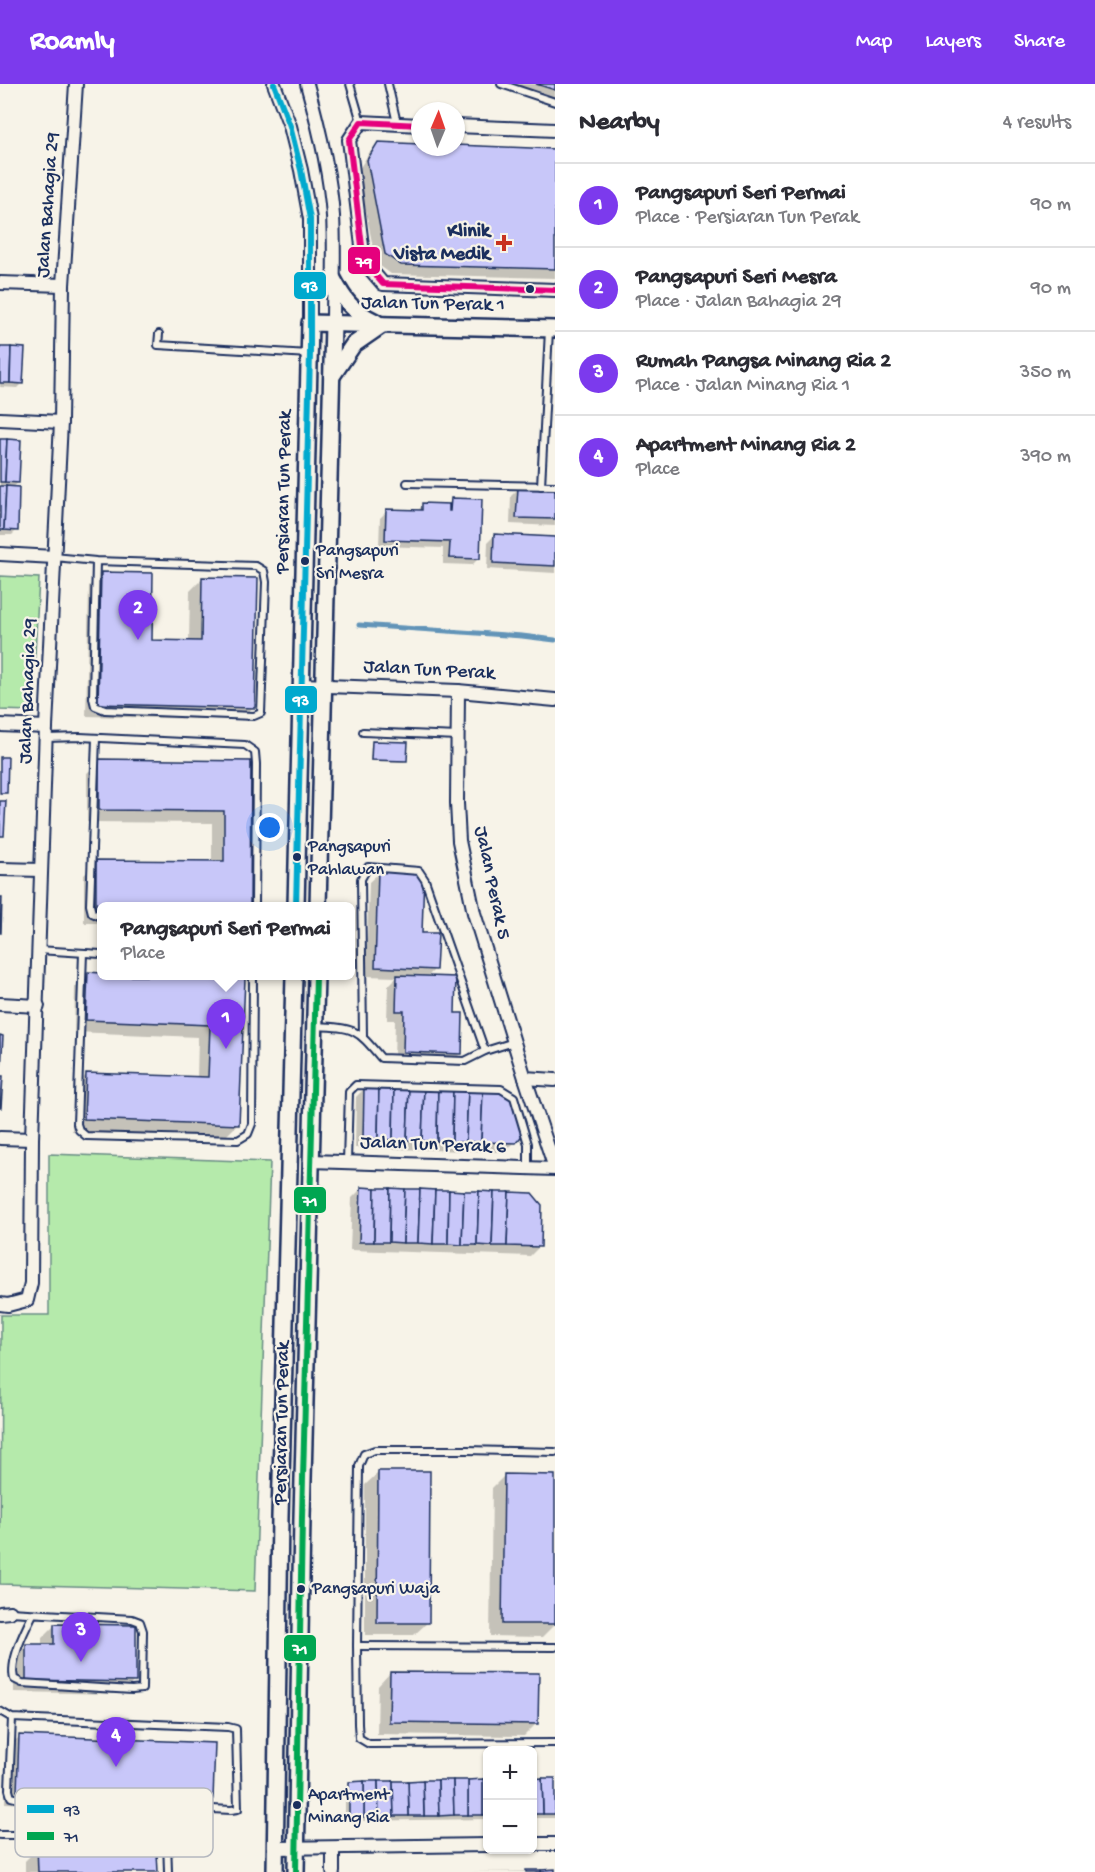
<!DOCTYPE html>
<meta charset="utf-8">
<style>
:root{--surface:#fff;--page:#f7f7f7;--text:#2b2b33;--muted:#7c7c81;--line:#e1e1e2;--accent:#7c3aed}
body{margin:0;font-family:"Gochi Hand",sans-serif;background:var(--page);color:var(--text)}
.controls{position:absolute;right:18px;bottom:18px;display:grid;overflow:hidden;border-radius:9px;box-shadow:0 2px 4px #0004}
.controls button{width:54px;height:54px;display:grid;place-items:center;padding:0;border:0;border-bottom:2px solid var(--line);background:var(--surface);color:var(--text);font:30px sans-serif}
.compass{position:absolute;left:411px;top:18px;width:54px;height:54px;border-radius:50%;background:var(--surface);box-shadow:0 2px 4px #0004;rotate:2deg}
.you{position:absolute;left:270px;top:744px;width:21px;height:21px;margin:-15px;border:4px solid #fff;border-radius:50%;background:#1a73e8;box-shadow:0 0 0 9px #1a73e833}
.badge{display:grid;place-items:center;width:39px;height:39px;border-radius:50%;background:var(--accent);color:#fff;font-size:20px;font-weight:700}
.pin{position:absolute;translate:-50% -50px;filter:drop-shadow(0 2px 3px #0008)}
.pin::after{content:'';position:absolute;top:32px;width:21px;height:18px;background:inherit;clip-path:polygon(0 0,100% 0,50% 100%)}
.popup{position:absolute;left:97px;top:818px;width:258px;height:78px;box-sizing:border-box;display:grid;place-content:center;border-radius:9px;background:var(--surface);filter:drop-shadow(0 2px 4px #0005);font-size:20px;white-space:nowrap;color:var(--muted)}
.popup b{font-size:22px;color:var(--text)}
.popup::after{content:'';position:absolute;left:50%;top:100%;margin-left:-12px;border:12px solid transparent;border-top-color:var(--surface)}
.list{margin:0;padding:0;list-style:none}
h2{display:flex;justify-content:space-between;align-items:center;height:78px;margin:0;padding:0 24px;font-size:26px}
h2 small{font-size:20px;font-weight:400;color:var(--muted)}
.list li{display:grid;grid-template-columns:39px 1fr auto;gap:18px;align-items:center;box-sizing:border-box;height:84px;padding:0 24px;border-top:2px solid var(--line)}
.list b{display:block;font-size:22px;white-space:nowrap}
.list p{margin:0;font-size:20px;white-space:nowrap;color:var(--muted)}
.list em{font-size:20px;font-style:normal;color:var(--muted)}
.map{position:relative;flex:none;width:555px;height:1788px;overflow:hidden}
header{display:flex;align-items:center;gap:36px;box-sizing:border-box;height:84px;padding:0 30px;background:var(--accent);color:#fff}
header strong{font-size:28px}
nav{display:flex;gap:33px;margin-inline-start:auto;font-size:21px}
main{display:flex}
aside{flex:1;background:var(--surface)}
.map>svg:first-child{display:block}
</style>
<header>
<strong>Roamly</strong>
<nav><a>Map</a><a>Layers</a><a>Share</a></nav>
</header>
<main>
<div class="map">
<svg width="555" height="1788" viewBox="0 0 555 1788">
<rect width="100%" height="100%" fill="#f7f3e8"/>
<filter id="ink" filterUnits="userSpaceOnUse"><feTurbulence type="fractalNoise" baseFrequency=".0167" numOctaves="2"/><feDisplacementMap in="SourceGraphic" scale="12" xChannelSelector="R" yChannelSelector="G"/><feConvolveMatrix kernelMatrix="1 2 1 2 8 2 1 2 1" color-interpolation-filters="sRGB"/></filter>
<g filter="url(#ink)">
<g fill="#b5eaab" stroke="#688c84" stroke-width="1.5">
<path d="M 0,492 L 39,494 L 32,627 L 0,626 Z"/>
<path d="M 49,1070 L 270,1078 L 255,1507 L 0,1500 L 1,1231 L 49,1231 Z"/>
</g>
<g fill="#0003">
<path d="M 501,0 L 555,0 L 555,19 Z"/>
<path d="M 379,60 L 420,61 L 420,63 L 555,66 L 555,194 L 391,190 L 376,179 L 358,87 L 369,69 Z"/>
<path d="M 0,264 L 22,299 L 17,304 L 0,303 Z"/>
<path d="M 0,356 L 18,399 L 12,404 L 16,447 L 12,451 L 0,451 Z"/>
<path d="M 518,405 L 555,407 L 555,442 L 510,440 L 511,412 Z"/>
<path d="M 452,416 L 479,474 L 472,481 L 443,480 L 443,464 L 379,462 L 380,434 L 387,427 L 416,428 L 423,421 L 446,422 Z"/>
<path d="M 495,451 L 555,454 L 555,489 L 487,485 L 488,458 Z"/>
<path d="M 102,489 L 150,557 L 189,558 L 190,507 L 203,494 L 253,623 L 241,636 L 86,632 L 89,502 Z"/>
<path d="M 373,658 L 406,676 L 404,678 L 370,677 L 371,660 Z"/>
<path d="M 100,677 L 250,678 L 248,822 L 101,822 L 101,839 L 84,839 L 84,791 L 97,778 L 212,779 L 212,739 L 87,738 L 87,689 Z"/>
<path d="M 379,789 L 420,850 L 435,885 L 426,894 L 453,931 L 460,970 L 451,979 L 394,977 L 395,936 L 387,936 L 388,902 L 397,893 L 366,892 L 369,798 Z"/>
<path d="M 88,890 L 243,896 L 238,1040 L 225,1053 L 72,1047 L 74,1003 L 87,990 L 197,994 L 198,953 L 74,948 L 75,903 Z"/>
<path d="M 365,1004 L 515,1058 L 505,1068 L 355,1064 L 356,1013 Z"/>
<path d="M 361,1105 L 539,1163 L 530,1172 L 350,1166 L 352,1114 Z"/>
<path d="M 378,1389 L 427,1539 L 414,1551 L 365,1551 L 365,1401 Z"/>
<path d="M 505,1391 L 555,1392 L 555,1540 L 542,1553 L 490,1552 L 492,1404 Z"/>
<path d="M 54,1542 L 134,1597 L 122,1610 L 14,1608 L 14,1574 L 27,1561 L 42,1561 L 42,1554 Z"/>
<path d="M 390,1589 L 537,1639 L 524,1652 L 377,1650 L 378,1602 Z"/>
<path d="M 20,1652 L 211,1715 L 198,1727 L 5,1719 L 7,1665 Z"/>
<rect x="532" y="1696" width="23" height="38"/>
<path d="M 488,1697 L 488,1735 L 345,1737 L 345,1704 L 349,1699 Z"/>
<path d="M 38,1764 L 128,1772 L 156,1788 L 25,1788 L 25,1777 Z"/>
<path d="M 555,1787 L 555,1788 L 469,1788 Z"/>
</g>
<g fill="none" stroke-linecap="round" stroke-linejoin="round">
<path stroke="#6294b8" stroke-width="5" d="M 359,541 L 522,552 L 555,556"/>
</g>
<g fill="#c8c7f9" stroke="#1b2f5e" stroke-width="1.5">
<path d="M 536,0 L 555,0 L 555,6 Z"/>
<path d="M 378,58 L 420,60 L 420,63 L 456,63 L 456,61 L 555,65 L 555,185 L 401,181 L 385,170 L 367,76 Z"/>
<path d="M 0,263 L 11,263 L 10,299 L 0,299 Z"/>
<path d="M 11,263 L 25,264 L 23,300 L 10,299 Z"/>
<path d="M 0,355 L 7,355 L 5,398 L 0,398 Z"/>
<path d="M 7,355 L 21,356 L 19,399 L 5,398 Z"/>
<path d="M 0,402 L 6,402 L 4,446 L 0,446 Z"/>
<path d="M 6,402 L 19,403 L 18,447 L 4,446 Z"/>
<path d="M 518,404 L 555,405 L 555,435 L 516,434 Z"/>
<path d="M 451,414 L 482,415 L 480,475 L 449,474 L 450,458 L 385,456 L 386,425 L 422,426 L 422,419 L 449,420 L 449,427 L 450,427 Z"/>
<path d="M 494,450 L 555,453 L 555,482 L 493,479 Z"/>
<path d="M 101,488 L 153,489 L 152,556 L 201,557 L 202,493 L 258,494 L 255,624 L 98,620 Z"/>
<path d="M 372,657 L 408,658 L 407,677 L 371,676 Z"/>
<path d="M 0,673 L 8,673 L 7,709 L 0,709 Z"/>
<path d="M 99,675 L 251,677 L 250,822 L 101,822 L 101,827 L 96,827 L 96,776 L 224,777 L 224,727 L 99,726 Z"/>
<path d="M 0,717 L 6,717 L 4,752 L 0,752 Z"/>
<path d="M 378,787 L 424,789 L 422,849 L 438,849 L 436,886 L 375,883 Z"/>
<path d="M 0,813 L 2,813 L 1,849 L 0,849 Z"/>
<path d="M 88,888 L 101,889 L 101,892 L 174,892 L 245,894 L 239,1041 L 84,1035 L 86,989 L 208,993 L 210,941 L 86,936 Z"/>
<path d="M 397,891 L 456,893 L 455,929 L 463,929 L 462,970 L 403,968 L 404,927 L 396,927 Z"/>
<path d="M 0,951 L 3,952 L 1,987 L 0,987 Z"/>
<path d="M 0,992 L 3,992 L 1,1024 L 0,1024 Z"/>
<path d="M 364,1003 L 379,1003 L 378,1055 L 363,1055 Z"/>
<path d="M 379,1003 L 394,1004 L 393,1056 L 378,1055 Z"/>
<path d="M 394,1004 L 409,1004 L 407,1056 L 393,1056 Z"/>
<path d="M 409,1004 L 424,1004 L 422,1057 L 407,1056 Z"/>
<path d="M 424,1004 L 438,1005 L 437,1057 L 422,1057 Z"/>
<path d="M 438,1005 L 453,1005 L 452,1058 L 437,1057 Z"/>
<path d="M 453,1005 L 468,1006 L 466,1058 L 452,1058 Z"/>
<path d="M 468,1006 L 483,1006 L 481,1058 L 466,1058 Z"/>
<path d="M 483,1006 L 510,1007 L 524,1049 L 516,1059 L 481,1058 Z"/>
<path d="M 361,1103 L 375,1104 L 374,1158 L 359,1158 Z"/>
<path d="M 375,1104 L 390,1104 L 389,1158 L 374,1158 Z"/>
<path d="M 390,1104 L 405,1105 L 403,1159 L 389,1158 Z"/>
<path d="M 405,1105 L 420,1105 L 418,1159 L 403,1159 Z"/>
<path d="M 420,1105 L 435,1106 L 433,1160 L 418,1159 Z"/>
<path d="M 435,1106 L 449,1106 L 448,1160 L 433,1160 Z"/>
<path d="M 449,1106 L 464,1107 L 462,1161 L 448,1160 Z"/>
<path d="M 464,1107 L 479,1107 L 477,1161 L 462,1161 Z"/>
<path d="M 479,1107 L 494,1108 L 492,1162 L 477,1161 Z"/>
<path d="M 494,1108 L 509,1108 L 507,1162 L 492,1162 Z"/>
<path d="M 509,1108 L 532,1109 L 542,1121 L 541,1163 L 507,1162 Z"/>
<path d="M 378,1387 L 430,1387 L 429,1539 L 377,1539 Z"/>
<path d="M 504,1390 L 555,1391 L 555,1540 L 502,1540 Z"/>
<path d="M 54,1540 L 136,1541 L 136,1598 L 26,1596 L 26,1560 L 54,1560 Z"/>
<path d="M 390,1588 L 539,1589 L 538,1640 L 389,1638 Z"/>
<path d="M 19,1651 L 215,1659 L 213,1715 L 17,1707 Z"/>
<path d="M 542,1694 L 555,1694 L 555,1730 L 543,1730 Z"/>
<path d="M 542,1694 L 543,1730 L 532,1730 L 532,1695 Z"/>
<rect x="483" y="1695" width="5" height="36"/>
<path d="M 483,1695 L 483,1731 L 468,1731 L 468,1696 Z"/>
<path d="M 423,1696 L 438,1696 L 439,1732 L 424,1732 Z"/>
<path d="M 423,1696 L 424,1732 L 409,1732 L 408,1697 Z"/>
<path d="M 438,1696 L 453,1696 L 454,1731 L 439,1732 Z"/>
<path d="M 453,1696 L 468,1696 L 468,1731 L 454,1731 Z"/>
<path d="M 364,1697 L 378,1697 L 379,1733 L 364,1733 Z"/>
<path d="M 364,1697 L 364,1733 L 349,1733 L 349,1698 Z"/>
<path d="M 378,1697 L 393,1697 L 394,1732 L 379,1733 Z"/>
<path d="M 393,1697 L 408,1697 L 409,1732 L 394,1732 Z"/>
<path d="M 129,1760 L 129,1770 L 157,1769 L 158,1788 L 38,1788 L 37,1762 Z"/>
<path d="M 555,1785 L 555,1788 L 541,1788 L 541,1786 Z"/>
<rect x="526" y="1786" width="15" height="2"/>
</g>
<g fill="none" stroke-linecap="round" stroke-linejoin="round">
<g stroke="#1b2f5e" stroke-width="10">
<g id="service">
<path d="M 350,0 L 361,38"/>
<path d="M 388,0 L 397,39"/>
<path d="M 501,0 L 555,18"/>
<path d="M 159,250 L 158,261 L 309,270"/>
<path d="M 407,399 L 555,402"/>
<path d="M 541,402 L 549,246"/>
<path d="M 54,473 L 96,477 L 256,482 L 264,487 L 266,498 L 261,629 L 254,632 L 105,626 L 95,622 L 93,614 L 96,477"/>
<path d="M 363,648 L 458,652"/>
<path d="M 46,654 L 80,653 L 245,661 L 255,668 L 256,680 L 255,822"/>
<path d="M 96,654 L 90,821 L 92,829 L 101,833"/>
<path d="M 38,866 L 101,870"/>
<path d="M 83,869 L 77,1040 L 79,1046 L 86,1052 L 238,1056 L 248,1050 L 252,1040 L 253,892"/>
<path d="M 315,942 C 355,944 356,944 381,974 L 465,977 L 485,967 L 514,958"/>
<path d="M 363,952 L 361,795 L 368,783 L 419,787 L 425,796 L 485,967"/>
<path d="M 347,1078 L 349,1008 L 356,1001 L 501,1005 L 514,1013 L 528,1060 L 528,1084"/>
<path d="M 555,1368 L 467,1366 L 375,1366 L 364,1370 L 359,1382 L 357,1562 L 358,1640 L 359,1654 L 369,1660 L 555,1659"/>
<path d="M 10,1528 L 132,1535 L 140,1538 L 143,1547 L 142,1605 L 132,1606 L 22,1599 L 14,1595 C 9,1577 25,1546 33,1530"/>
<path d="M 357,1562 L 555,1563"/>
<path d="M 0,1627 L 12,1634 L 228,1643 L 236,1645 L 238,1725 L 231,1726 L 19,1715 L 11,1713 L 9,1706 L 12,1634"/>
<path d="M 0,1751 L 158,1751 L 167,1756 L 168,1788"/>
</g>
</g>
<g stroke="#1b2f5e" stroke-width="16">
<g id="minor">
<path d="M 274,0 L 290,42 L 301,86 L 310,135 L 310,239"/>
<path d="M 307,0 C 319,43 330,88 333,132 C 335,168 333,204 333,240"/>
<path d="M 420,41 L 361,38 L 349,56 L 364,178 L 383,200 L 555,206"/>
<path d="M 456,42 L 555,46"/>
<path d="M 0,199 L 63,201"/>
<path d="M 0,335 L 61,338"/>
<path d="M 0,470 L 54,473"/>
<path d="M 302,601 L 458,607 L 555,616"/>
<path d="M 458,607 L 457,719 L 459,757 L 474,829 L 525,994 L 555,1084"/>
<path d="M 0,641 L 46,643"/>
<path d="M 0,785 L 41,786"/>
<path d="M 0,920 L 38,922"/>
<path d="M 525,994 L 555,996"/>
<path d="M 0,1054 L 32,1055"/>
<path d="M 311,1077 L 555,1085"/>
<path d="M 0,1220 L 8,1221 L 27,1216 L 31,1199 L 32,1055 L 46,643 L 61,338 L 63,201 L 76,0"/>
<path d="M 0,1529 L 10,1528"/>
<path d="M 532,1760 L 555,1760"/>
<path d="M 275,1764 L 488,1761"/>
<path d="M 333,1788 L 333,1764"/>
</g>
</g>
<g stroke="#1b2f5e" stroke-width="20">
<g id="tertiary">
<path d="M 333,195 C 345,218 352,227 376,238"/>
<path d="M 332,292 L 353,261 L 382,241"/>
<path d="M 296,822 L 310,239 L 555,245"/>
<path d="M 318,822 L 333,240"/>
<path d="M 275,1788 L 280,1433 L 294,892"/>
<path d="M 296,1788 L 302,1433 L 316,892"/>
</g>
</g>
<use href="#service" stroke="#f7f3e8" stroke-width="6"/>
<use href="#minor" stroke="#f7f3e8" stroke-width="12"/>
<use href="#tertiary" stroke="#f7f3e8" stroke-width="15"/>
<g stroke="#f7f3e8" stroke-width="10">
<path id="bus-1" d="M 274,0 L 290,42 L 301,86 L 310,135 L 310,270 L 296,822"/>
</g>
<g stroke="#f7f3e8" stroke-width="10">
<path id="bus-2" d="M 296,1788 L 302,1433 L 316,892"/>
</g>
<g stroke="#f7f3e8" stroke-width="10">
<path id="bus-3" d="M 420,41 L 361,38 L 349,56 L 364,178 L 383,200 L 555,206"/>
</g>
<use href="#bus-1" stroke="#00a9ce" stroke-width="6"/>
<use href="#bus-2" stroke="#00a651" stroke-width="6"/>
<use href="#bus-3" stroke="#e5007d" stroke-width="6"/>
</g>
</g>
<path fill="#c8321e" stroke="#f7f3e8" stroke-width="2" d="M501 150h6v6h6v6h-6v6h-6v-6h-6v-6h6z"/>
<g fill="#1b2f5e" stroke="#f7f3e8" stroke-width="2">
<circle cx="530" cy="205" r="5"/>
<circle cx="305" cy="477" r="5"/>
<circle cx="297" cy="773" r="5"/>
<circle cx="301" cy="1505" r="5"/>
<circle cx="297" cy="1721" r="5"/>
</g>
<g text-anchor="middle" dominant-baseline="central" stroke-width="4.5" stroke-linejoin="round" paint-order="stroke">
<g font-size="18" fill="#1b2f5e" stroke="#f7f3e8" text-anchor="start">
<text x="316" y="467">Pangsapuri<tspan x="316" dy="23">Sri Mesra</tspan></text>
<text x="308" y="763">Pangsapuri<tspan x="308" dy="23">Pahlawan</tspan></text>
<text x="312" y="1505">Pangsapuri Waja</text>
<text x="308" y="1711">Apartment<tspan x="308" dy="23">Minang Ria</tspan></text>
</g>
<g font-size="20" fill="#1b2f5e" stroke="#f7f3e8">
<text transform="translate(49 121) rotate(-86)">Jalan Bahagia 29</text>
<text transform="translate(433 221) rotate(1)">Jalan Tun Perak 1</text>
<text transform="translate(285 408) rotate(-89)">Persiaran Tun Perak</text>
<text transform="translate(429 587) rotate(3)">Jalan Tun Perak</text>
<text transform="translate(29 607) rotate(-88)">Jalan Bahagia 29</text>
<text transform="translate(491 799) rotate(78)">Jalan Perak 5</text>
<text transform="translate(433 1062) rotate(2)">Jalan Tun Perak 6</text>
<text transform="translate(283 1339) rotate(-89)">Persiaran Tun Perak</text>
</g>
<g font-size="20" font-weight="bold" fill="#1b2f5e" stroke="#f7f3e8" text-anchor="end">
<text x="490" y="148">Klinik<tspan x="490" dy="23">Vista Medik</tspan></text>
</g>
</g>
<rect x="15" y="1704" width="198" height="69" rx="9" fill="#f7f3e8" stroke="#b5b8bf" stroke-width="1.5"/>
<rect x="27" y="1721" width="27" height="8" fill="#00a9ce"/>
<rect x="27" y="1748" width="27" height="8" fill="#00a651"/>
<g font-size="16" fill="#1b2f5e">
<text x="64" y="1731">93</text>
<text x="64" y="1758">71</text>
</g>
<g stroke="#f7f3e8" stroke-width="2">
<rect x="347" y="162" width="34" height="29" rx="6" fill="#e5007d"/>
<rect x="293" y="187" width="34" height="29" rx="6" fill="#00a9ce"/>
<rect x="284" y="601" width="34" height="29" rx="6" fill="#00a9ce"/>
<rect x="293" y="1102" width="34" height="28" rx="6" fill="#00a651"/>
<rect x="283" y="1550" width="34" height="28" rx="6" fill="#00a651"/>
</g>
<g font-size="16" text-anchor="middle" font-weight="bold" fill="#fff">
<text x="364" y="183">79</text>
<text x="310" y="207">93</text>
<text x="301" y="621">93</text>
<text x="310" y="1122">71</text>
<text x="300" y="1570">71</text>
</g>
</svg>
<div class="controls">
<button>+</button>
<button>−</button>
</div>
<svg class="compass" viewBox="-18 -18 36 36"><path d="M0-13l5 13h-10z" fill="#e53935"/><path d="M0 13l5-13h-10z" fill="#7c7c81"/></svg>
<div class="you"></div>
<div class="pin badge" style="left:226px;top:965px">1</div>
<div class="popup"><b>Pangsapuri Seri Permai</b>Place</div>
<div class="pin badge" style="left:138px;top:556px">2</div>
<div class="pin badge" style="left:81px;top:1578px">3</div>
<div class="pin badge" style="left:116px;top:1683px">4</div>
</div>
<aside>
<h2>Nearby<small>4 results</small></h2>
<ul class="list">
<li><span class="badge">1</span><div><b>Pangsapuri Seri Permai</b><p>Place · Persiaran Tun Perak</p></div><em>90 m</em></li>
<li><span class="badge">2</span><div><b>Pangsapuri Seri Mesra</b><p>Place · Jalan Bahagia 29</p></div><em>90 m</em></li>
<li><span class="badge">3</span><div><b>Rumah Pangsa Minang Ria 2</b><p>Place · Jalan Minang Ria 1</p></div><em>350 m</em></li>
<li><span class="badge">4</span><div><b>Apartment Minang Ria 2</b><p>Place</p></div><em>390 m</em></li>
</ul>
</aside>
</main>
